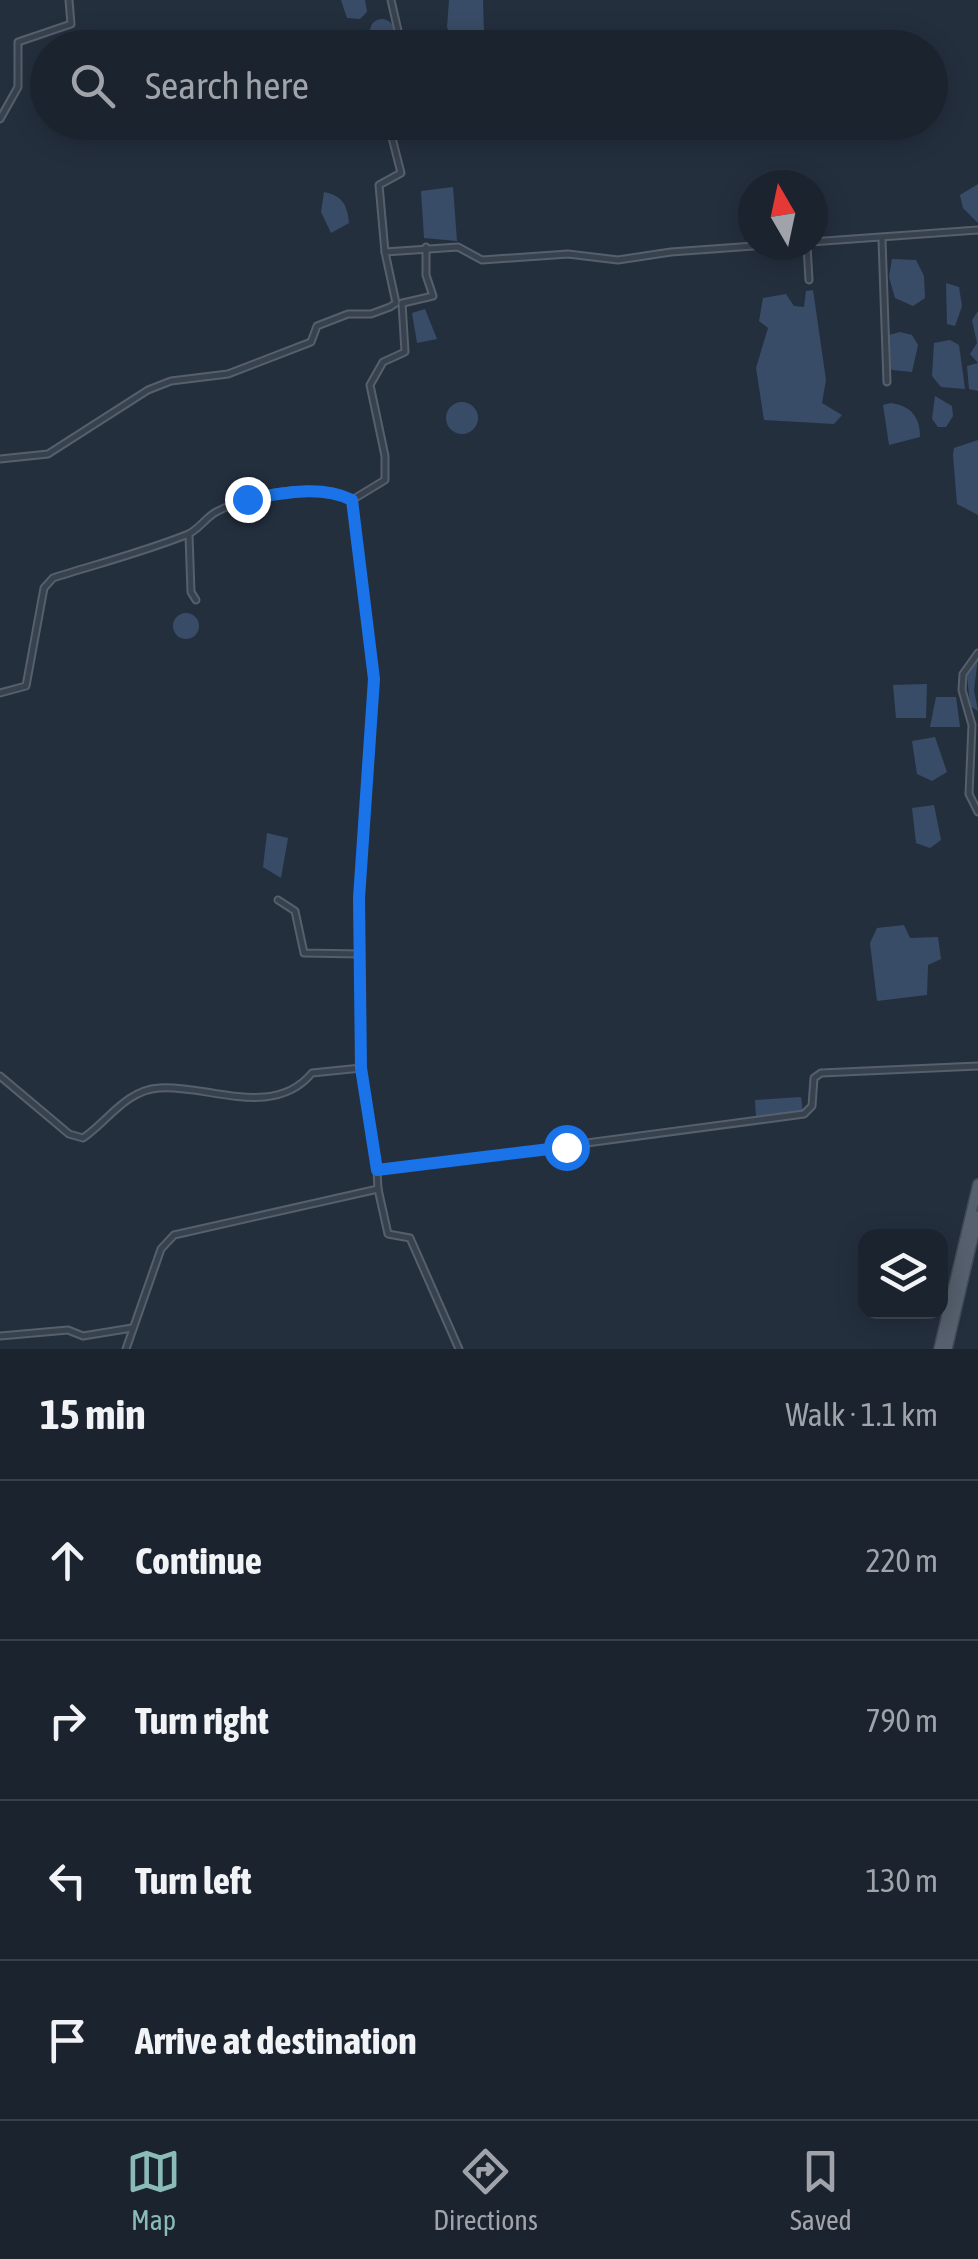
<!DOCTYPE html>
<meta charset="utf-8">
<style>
:root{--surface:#1b232e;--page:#282f3a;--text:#f1f3f6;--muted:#a0a4aa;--line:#39404a;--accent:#8bbbb9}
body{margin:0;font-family:"Asap Condensed",sans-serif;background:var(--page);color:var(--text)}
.controls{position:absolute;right:30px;bottom:30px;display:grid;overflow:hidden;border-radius:20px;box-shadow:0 5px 25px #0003}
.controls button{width:90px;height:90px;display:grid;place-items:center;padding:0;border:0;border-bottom:2px solid var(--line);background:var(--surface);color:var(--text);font:50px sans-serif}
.compass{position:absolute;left:738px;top:170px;width:90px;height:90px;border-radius:50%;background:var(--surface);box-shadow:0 5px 25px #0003;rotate:351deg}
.stop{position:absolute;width:30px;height:30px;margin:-22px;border:8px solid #1a73e8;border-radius:50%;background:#fff}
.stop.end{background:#1a73e8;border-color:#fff;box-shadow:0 2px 10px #0008}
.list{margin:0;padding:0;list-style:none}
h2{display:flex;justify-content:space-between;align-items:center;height:130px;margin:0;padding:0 40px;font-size:42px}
h2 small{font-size:32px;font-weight:400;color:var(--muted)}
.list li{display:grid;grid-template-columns:65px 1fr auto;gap:30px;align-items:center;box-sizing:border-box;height:160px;padding:0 40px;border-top:2px solid var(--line)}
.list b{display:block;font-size:38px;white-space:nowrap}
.list em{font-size:32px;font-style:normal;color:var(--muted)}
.icon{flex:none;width:55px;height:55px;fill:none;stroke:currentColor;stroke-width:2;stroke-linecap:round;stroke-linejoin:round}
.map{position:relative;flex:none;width:978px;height:1349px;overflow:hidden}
.search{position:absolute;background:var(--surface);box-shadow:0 5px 25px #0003;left:30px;right:30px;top:30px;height:110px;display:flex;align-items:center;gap:25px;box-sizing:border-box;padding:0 35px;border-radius:55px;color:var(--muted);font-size:38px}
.sheet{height:770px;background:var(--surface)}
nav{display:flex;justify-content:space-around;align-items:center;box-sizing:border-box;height:140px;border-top:2px solid var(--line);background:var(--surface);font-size:28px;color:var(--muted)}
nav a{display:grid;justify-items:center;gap:5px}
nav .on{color:var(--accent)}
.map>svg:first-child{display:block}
</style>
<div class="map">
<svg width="978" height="1349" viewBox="0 0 978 1349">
<rect width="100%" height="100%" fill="#242f3e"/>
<g fill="#394c67">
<path d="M 341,0 L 365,0 L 367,12 L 360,19 L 347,18 Z"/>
<path d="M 449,0 L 483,0 L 484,33 L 474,39 L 452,40 L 447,27 Z"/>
<circle cx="382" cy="31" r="12"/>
<path d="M 978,184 L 978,223 L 963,208 L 960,195 Z"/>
<path d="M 453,187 L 457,241 L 424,238 L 421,191 Z"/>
<path d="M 324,192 C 343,196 347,205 349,223 L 331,233 L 321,212 Z"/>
<path d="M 892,259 L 916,260 L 924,276 L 925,298 L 913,306 L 895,298 L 889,277 Z"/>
<path d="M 946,283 L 959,287 L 962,306 L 955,326 L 947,324 Z"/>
<path d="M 813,290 L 826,380 L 822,403 L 842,415 L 834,424 L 764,420 L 756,368 L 768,328 L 759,321 L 763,298 L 786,294 L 794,306 L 804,307 L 806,291 Z"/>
<path d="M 425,309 L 437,339 L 417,343 L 412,313 Z"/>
<path d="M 978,311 L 978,391 L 969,389 L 967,366 L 978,363 L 970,354 L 977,343 L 972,320 Z"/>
<path d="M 900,332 L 912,335 L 918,345 L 912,372 L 892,370 L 887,361 L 889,335 Z"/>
<path d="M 950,340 L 959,345 L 965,389 L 941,387 L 932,376 L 934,343 Z"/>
<path d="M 935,396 L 952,406 L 953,416 L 946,427 L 938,427 L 932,419 Z"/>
<circle cx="462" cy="418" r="16"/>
<path d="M 891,403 C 911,406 920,417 920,437 L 889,445 L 883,405 Z"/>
<path d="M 978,440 L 978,515 L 957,504 L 953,455 L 954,448 Z"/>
<circle cx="186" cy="626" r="13"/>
<path d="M 978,658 L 974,690 L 978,711 L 970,706 L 967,674 Z"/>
<path d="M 927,684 L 926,718 L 896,718 L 893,685 Z"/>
<path d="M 936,697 L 956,697 L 960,727 L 930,727 Z"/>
<path d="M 935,737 L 947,772 L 932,781 L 917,774 L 912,741 Z"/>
<path d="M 934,805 L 941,840 L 930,848 L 916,843 L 912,808 Z"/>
<path d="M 267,833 L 288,838 L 281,878 L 263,867 Z"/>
<path d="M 904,925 L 910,938 L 938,937 L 941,959 L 928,965 L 927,995 L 877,1001 L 870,943 L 877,928 Z"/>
<path d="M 801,1097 L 803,1113 L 756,1118 L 755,1100 Z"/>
</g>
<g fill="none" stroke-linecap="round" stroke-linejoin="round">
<g stroke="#565f6c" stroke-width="9">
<g id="minor">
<path d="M 391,0 L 402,48"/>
<path d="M 0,119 L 18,87 L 18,42 L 71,24 L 69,0"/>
<path d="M 882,240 L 887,382"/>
<path d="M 807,246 L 809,280"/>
<path d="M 385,252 L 379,185 L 401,173 L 388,122"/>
<path d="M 403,303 L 433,296 L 426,275 L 426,247"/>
<path d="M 0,459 L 48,454 L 148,390 L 171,381 L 228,374 L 311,342 L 317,326 L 348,314 L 371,314 L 390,307 L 396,303 L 385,252 L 458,247 L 482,260 L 568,254 L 618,260 L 671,252 L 978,230"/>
<path d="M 189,535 L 191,592 L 196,600"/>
<path d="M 978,653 L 963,674 L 962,690 L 972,725 L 969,794 L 978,812"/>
<path d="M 0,693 L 26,686 L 44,588 L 53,578 C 97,564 143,552 186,535 C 198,531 205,518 216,512 C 252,493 315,481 352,500"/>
<path d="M 278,900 L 295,911 L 304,953 L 360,954"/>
<path d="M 0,1076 L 69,1134 L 83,1138 C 107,1122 126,1090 159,1088 C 207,1084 273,1120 312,1073 L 361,1068"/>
<path d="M 377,1171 L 361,1068 L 359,898 L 374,679 L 352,500 L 385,480 L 385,456 L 370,385 L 383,362 L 405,352 L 402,303"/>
<path d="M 378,1189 L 388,1234 L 410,1238 L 459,1349"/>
<path d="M 0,1336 L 68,1330 L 83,1336 L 132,1328"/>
<path d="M 126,1349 L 161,1249 L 174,1235 L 378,1189 L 377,1171 L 804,1114 L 812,1106 L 814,1078 L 821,1073 L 978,1066"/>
</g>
</g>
<g stroke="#414a57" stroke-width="12">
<g id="primary">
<path d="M 939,1349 L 978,1184"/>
<path d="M 947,1349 L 978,1216"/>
</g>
</g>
<use href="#minor" stroke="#38414e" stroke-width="5"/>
<use href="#primary" stroke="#56606e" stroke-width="9"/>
</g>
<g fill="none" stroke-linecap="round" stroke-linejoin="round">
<path stroke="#1a73e8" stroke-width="12" d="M 247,499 C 281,494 319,484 352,500 L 374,679 L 359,898 L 361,1068 L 377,1170 L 566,1147"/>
</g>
</svg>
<div class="controls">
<button><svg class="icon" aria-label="layers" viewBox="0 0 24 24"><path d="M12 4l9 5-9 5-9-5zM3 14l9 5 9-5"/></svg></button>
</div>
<svg class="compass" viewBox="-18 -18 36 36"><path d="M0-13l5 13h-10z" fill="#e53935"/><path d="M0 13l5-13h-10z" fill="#a0a4aa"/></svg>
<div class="stop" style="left:566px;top:1147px"></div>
<div class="stop end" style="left:247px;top:499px"></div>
<div class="search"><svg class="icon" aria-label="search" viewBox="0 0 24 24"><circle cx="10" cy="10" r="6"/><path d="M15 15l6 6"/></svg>Search here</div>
</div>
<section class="sheet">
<h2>15 min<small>Walk · 1.1 km</small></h2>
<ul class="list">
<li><svg class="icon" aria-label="ahead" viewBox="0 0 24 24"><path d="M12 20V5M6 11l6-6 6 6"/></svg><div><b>Continue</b></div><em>220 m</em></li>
<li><svg class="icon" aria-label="right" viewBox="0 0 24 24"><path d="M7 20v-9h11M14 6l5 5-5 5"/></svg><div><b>Turn right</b></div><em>790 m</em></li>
<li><svg class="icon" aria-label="left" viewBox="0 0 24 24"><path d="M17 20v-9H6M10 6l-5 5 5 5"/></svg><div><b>Turn left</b></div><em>130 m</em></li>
<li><svg class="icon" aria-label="arrive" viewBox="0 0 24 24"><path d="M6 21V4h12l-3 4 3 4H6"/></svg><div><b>Arrive at destination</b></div></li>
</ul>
</section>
<nav>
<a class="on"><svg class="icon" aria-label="map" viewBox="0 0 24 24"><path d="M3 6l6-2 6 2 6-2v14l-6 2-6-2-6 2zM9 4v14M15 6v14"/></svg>Map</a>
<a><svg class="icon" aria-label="directions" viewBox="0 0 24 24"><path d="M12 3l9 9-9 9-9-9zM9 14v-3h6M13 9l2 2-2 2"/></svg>Directions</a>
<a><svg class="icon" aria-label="saved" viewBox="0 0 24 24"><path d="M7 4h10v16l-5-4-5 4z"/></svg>Saved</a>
</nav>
